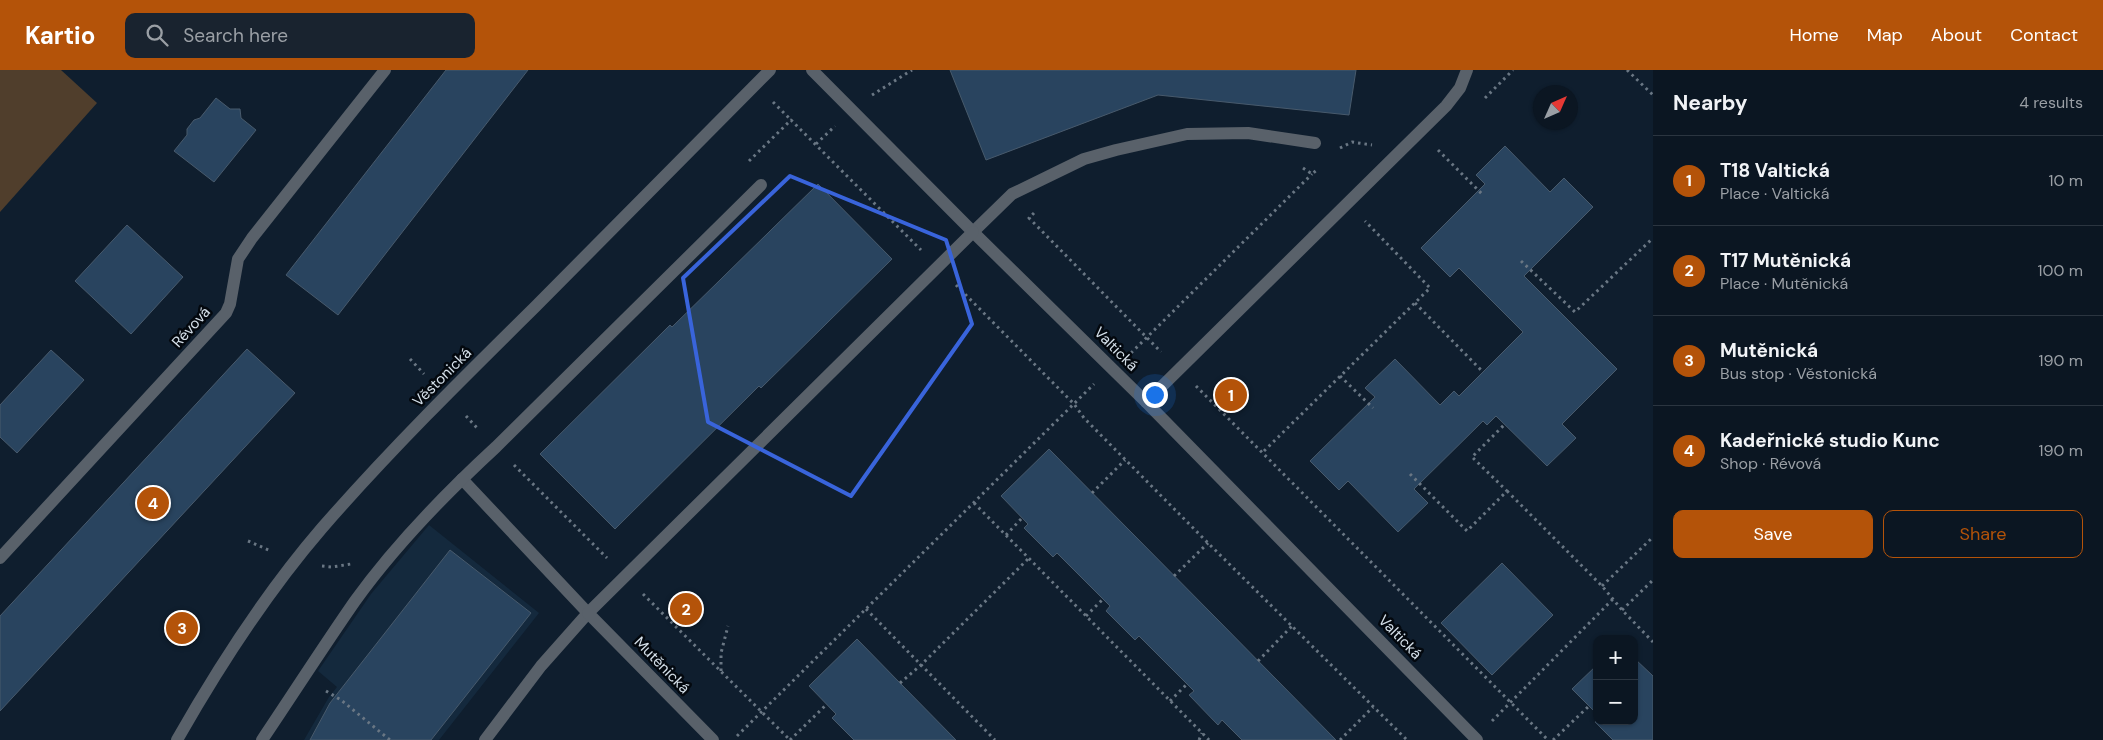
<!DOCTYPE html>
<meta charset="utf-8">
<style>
:root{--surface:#0b1622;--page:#19232f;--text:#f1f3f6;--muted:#9a9fa5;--line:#2b3540;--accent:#b45309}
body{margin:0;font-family:"DM Sans",sans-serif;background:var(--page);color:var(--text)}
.controls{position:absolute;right:15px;bottom:15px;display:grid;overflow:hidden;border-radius:10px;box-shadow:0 1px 4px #0004}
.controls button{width:45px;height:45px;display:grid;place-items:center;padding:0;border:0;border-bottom:1px solid var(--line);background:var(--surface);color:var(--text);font:25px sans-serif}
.compass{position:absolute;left:1533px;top:15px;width:45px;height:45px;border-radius:50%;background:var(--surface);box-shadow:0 1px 4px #0004;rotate:45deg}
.you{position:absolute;left:1154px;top:324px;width:18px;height:18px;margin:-12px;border:4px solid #fff;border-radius:50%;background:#1a73e8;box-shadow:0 0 0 8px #1a73e833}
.badge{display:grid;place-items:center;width:32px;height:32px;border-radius:50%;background:var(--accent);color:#fff;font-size:16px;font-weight:700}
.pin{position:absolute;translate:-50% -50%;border:2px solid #fff;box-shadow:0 1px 5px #0006}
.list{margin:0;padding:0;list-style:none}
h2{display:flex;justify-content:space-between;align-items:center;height:65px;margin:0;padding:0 20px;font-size:21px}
h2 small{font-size:16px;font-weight:400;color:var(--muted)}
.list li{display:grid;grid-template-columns:32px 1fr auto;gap:15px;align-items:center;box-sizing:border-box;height:90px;padding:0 20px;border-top:1px solid var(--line)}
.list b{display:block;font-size:19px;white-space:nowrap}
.list p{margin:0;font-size:16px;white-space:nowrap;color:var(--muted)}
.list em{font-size:16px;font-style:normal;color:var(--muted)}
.actions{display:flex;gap:10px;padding:15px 20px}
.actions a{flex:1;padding:11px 0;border:1px solid var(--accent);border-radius:10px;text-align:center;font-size:18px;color:var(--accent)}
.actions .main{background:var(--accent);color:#fff}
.icon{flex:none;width:28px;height:28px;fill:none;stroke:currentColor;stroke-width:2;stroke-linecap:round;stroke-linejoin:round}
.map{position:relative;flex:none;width:1653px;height:670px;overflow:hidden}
header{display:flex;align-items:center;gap:30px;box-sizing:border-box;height:70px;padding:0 25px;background:var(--accent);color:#fff}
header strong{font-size:24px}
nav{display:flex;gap:28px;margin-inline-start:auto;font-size:18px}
.search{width:350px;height:45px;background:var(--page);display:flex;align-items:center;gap:12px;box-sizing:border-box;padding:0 18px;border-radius:10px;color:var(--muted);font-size:19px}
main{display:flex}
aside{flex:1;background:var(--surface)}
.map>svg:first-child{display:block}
</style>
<header>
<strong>Kartio</strong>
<div class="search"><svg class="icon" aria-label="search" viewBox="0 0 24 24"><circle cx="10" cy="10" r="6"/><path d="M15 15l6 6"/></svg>Search here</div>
<nav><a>Home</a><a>Map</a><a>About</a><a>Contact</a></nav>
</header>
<main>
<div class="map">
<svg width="1653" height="670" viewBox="0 0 1653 670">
<rect width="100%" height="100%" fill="#0f1e2e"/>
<path fill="#14293d" d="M 429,455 L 539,543 L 439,670 L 304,670 L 329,627 L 337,617 L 318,601 L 371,524 Z"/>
<path fill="#503e2c" d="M 0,0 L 61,0 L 97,33 L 0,142 Z"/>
<g fill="#29445f" stroke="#485a6c">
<path d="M 446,0 L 528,0 L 338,245 L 286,205 Z"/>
<path d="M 950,0 L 1356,0 L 1349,45 L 1158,25 L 986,90 Z"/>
<path d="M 216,28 L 230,39 L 240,39 L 241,48 L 256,60 L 214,112 L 174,81 L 187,65 L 187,59 L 194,50 L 200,48 Z"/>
<path d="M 1505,76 L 1550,122 L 1564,108 L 1593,137 L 1524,206 L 1617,299 L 1562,354 L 1576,368 L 1547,396 L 1496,346 L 1487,355 L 1483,351 L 1414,419 L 1428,433 L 1398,462 L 1348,411 L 1339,420 L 1310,391 L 1375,327 L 1365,318 L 1395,289 L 1440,335 L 1454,321 L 1459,326 L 1523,262 L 1459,198 L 1450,207 L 1421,178 L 1485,114 L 1476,105 Z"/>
<path d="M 818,114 L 892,189 L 761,318 L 759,316 L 615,459 L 540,384 L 670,255 L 672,257 Z"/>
<path d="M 127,155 L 183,207 L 131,264 L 75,211 Z"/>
<path d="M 247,279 L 295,323 L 0,641 L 0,546 Z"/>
<path d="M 51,280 L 84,310 L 17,383 L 0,367 L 0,335 Z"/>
<path d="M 1049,379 L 1214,546 L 1336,670 L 1242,670 L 1222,650 L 1218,655 L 1189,625 L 1194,621 L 1139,566 L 1135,570 L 1106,541 L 1110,536 L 1057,483 L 1053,487 L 1024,458 L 1028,454 L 1001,426 Z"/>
<path d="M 450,480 L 531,543 L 431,670 L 310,670 L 330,633 Z"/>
<path d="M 1502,493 L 1553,545 L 1492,605 L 1441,553 Z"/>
<path d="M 857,569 L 900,613 L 956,670 L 854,670 L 832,648 L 836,644 L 809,616 Z"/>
<path d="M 1634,588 L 1653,606 L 1653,670 L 1613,670 L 1595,652 L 1597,650 L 1597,651 L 1634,651 Z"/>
<path d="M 1597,595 L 1597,644 L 1572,619 Z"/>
</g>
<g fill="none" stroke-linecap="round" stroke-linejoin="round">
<g stroke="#6a7784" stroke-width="3" stroke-dasharray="2.5 4" stroke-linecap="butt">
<path d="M 1627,0 L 1653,25"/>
<path d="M 872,25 L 912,0"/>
<path d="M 1485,28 L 1513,0"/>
<path d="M 773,32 L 791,50"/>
<path d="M 816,74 L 835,56"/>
<path d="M 1340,78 L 1352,72 L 1372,75"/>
<path d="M 1438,80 L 1483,125"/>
<path d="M 749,91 L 791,50 L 921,180"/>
<path d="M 1303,98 L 1312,104 L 1318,99"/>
<path d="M 1034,143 L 1029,148 L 1161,282"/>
<path d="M 1521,191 L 1575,242 L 1653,168"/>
<path d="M 956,215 L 1074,334 L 1084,348 L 1208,473 L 1407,670"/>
<path d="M 1415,233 L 1483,302"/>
<path d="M 1131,283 L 1312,104"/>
<path d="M 410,289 L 424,304"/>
<path d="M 1340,306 L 1373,338"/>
<path d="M 1196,316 L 1548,670"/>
<path d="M 466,346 L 478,359"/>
<path d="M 1264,381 L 1430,218 L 1365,151"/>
<path d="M 514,395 L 607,488"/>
<path d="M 1410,404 L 1467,461 L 1507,421 L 1472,387 L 1505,354"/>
<path d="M 1507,421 L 1602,516 L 1622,540 L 1653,572"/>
<path d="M 1092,423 L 1125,390"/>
<path d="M 974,433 L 1209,670"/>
<path d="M 1006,465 L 1022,448"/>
<path d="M 248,471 L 271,481"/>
<path d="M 322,496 L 332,497 L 351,494"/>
<path d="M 1174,506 L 1208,473"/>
<path d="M 1602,516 L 1653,467"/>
<path d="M 643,524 L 790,670"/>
<path d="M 866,539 L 995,670"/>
<path d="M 1622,540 L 1653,510"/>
<path d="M 1086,546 L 1103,529"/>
<path d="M 1258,591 L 1292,556"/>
<path d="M 721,601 L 721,583 L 728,556"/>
<path d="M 900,613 L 921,595 L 1029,488"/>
<path d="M 326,621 L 341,630 L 390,670"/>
<path d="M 1170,631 L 1187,614"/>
<path d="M 1492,651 L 1613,529"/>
<path d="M 737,666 L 1094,314"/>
<path d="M 790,670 L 827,634"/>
<path d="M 1199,670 L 1202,663"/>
<path d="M 1340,670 L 1373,637"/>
<path d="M 1553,670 L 1589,636"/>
</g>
<g stroke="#59616a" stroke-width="12">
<path d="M 973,162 L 1012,124 L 1084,89 L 1116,80 L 1187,64 L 1248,63 L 1315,73"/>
<path d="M 1146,332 L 1446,36 L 1460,18 L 1467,0"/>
<path d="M 462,409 L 588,543 L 541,596 L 485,670"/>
<path d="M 262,670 C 293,624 323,577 355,531 C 396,474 445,424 496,377 L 761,115"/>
</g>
<g stroke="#59616a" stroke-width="12">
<path d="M 812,0 L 973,162 L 1146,332 L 1477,670"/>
<path d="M 0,488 L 226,243 L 230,234 L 238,189 L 252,168 L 385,0"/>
<path d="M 713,670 L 588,543 L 973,162"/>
</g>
<path stroke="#59616a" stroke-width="12" d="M 177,670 C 219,596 266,523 322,458 C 389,381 462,309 535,237 C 613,159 691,79 770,0"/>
</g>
<path fill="none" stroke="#3964db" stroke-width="4" stroke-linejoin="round" d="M 790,106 L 946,170 L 972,254 L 851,426 L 708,352 L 683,208 Z"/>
<g text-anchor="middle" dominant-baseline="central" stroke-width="5" stroke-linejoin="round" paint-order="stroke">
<g font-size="15" fill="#d5e0ea" stroke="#03080e">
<text transform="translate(191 257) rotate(-48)">Révová</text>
<text transform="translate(1116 279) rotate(45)">Valtická</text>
<text transform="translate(442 307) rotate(-45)">Věstonická</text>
<text transform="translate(1400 567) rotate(46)">Valtická</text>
<text transform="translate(662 595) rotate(46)">Mutěnická</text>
</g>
</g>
</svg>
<div class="controls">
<button>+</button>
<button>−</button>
</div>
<svg class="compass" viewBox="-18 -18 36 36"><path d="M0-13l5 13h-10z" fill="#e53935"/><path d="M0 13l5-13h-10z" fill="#9a9fa5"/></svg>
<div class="you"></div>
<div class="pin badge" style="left:1231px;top:325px">1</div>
<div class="pin badge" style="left:686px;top:539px">2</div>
<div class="pin badge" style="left:182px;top:558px">3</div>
<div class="pin badge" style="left:153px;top:433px">4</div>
</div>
<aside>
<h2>Nearby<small>4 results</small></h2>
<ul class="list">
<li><span class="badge">1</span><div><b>T18 Valtická</b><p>Place · Valtická</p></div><em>10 m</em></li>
<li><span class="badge">2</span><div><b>T17 Mutěnická</b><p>Place · Mutěnická</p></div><em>100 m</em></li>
<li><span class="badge">3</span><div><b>Mutěnická</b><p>Bus stop · Věstonická</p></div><em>190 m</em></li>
<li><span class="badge">4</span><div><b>Kadeřnické studio Kunc</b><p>Shop · Révová</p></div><em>190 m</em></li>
</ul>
<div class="actions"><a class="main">Save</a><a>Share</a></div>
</aside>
</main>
